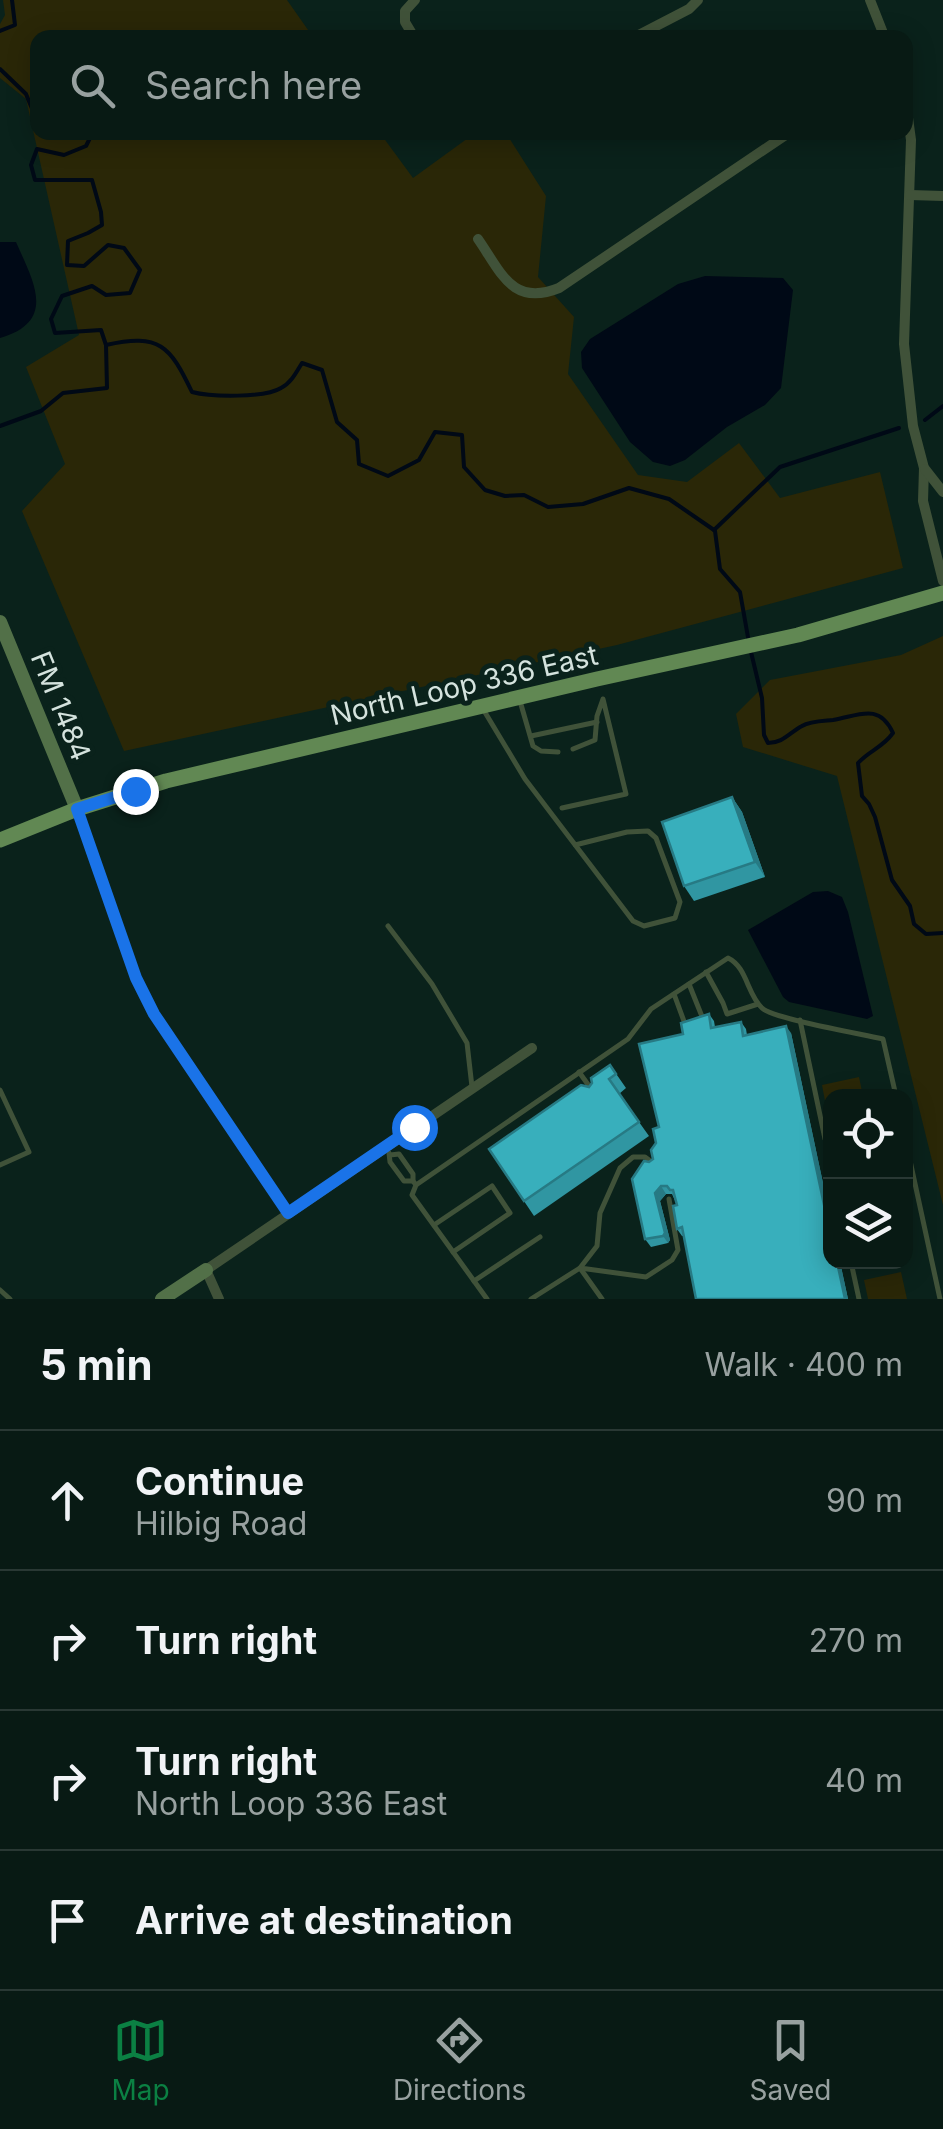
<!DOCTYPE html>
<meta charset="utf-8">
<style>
:root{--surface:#081a14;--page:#162722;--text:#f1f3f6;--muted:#98a1a0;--line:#293834;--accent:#0b8043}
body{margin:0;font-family:Inter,sans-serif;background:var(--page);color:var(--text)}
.controls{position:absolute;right:30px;bottom:30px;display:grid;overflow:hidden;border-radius:20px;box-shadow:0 5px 25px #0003}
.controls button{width:90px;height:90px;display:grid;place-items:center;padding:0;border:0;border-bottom:2px solid var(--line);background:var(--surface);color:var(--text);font:50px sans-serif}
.stop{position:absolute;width:30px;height:30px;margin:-22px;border:8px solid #1a73e8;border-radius:50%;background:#fff}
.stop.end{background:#1a73e8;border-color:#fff;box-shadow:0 2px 10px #0008}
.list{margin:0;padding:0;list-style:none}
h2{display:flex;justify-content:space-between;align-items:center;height:130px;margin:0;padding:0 40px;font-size:42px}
h2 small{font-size:32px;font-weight:400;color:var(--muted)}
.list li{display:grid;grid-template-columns:65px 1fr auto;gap:30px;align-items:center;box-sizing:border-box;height:140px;padding:0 40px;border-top:2px solid var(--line)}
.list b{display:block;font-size:38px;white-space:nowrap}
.list p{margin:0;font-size:32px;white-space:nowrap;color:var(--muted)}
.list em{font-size:32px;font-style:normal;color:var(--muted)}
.icon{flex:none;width:55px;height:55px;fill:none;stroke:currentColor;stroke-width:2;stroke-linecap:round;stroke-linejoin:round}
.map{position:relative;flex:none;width:943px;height:1299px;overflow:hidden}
.search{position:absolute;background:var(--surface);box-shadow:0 5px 25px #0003;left:30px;right:30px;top:30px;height:110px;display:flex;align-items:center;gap:25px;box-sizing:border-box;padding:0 35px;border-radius:20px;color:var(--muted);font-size:38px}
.sheet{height:690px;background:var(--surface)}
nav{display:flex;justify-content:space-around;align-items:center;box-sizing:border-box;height:140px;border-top:2px solid var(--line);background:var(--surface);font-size:28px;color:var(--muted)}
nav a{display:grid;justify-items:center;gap:5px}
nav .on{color:var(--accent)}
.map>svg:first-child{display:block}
</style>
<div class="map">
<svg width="943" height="1299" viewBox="0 0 943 1299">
<rect width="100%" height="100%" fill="#0a221b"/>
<g fill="#2a2707">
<path d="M 3,0 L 287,0 L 313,37 L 38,38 L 38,132 L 380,133 L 413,178 L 475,133 L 506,133 L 546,196 L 538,277 L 574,317 L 568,374 L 638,475 L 687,482 L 739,443 L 780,498 L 880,472 L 903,568 L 617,645 L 124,751 L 22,511 L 65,464 L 26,367 L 79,335 L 26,99 L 0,78 L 0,24 L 5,15 Z"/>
<path d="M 943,636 L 943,1205 L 837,776 L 743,747 L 736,714 L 770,680 L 901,655 Z"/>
<path d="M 859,1077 L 863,1096 L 830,1096 L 830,1127 L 822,1085 Z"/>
<path d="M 901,1272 L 907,1299 L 868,1299 L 864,1280 Z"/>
</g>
<g fill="#000916">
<path d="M 0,242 L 16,242 C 33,281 58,321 0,338 Z"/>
<path d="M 705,276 L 783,278 L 793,290 L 781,388 L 765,405 L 727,427 L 685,460 L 670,466 L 653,462 L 630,442 L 582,368 L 581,352 L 590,339 L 678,284 Z"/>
<path d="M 828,891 L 842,897 L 848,912 L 873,1016 L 867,1019 L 789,1002 L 783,997 L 748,930 L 813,892 Z"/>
</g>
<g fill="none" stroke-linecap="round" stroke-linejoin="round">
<g stroke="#000916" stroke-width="4">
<path d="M 0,31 L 15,25 L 12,0"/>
<path d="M 0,69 L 26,94 L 33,111 L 38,111"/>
<path d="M 93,132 L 86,146 L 64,155 L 37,149 L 31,165 L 35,180 L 92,180 L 101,212 L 102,225 L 88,233 L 68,241 L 67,265 L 84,266 L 108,245 L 124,248 L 140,270 L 130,293 L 106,295 L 92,286 L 62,296 L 51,319 L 55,333 L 101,330 L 106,345"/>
<path d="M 925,420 L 943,406"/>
<path d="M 0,426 L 41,411 L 63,393 L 107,388 L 106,345 C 160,333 170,346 192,392 C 211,397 265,398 281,388 C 291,383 296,373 302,363 L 322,370 L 337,422 L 357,440 L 359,464 L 388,476 L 419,460 L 435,432 L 462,435 L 464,467 L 485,490 L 505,496 L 524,495 L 548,507 L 583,504 L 629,488 L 669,499 L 714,530"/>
<path d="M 714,530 L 780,467 L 899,428"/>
<path d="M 715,531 L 720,569 L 740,592 L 749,643"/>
<path d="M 751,652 L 762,698 L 764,735 L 768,743 C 783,743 789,733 802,726 C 810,721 823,721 833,720 C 858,716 879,702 893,733 C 882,748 870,750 858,763 L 862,796 L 869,804 L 875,817 L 892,880 L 910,906 L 914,924 L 926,934 L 943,933"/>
</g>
<g stroke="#405239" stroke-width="5">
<path d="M 520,701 L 533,746 L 541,751 L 558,752"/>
<path d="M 483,709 L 525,779 L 633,921 L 644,926 L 675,918 L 680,902 L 656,838 L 648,831 L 627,832 L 575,845"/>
<path d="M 531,736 L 597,722"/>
<path d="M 562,808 L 626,794 L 603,699 L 597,716 L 595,740 L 573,749"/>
<path d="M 78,812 L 136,978 L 154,1015 L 287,1211"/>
<path d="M 388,926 L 432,984 L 467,1043 L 472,1087"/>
<path d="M 706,972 L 723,1003 L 727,1014 L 758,1004"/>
<path d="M 689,984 L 703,1019 L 700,1020"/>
<path d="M 674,994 L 685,1024"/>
<path d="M 800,1020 L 825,1139"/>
<path d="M 579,1072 L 592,1090"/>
<path d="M 0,1090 L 29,1152 L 0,1165"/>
<path d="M 906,1142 L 940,1299"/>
<path d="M 389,1153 L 390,1162 L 404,1181 L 413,1181"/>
<path d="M 390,1155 L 399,1154 L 413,1174 L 413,1181 L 416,1185 L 412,1195 L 487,1299"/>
<path d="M 653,1163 L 645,1157 L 633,1157 L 620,1168 L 600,1213 L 597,1246 L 580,1268 L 646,1277 L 672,1260 L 678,1250 L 669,1199"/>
<path d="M 416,1185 L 628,1039 L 651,1009 L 728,958 C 747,967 747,994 762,1008 C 773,1019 862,1034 883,1039 L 896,1096"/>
<path d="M 434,1225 L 492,1186 L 510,1213 L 453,1252"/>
<path d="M 851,1262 L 859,1299"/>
<path d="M 474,1281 L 540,1237"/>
<path d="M 0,1290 L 10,1299"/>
<path d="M 531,1299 L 580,1268 L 602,1299"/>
</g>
<g stroke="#405239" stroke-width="10">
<path d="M 870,0 L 885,38"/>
<path d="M 411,32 L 405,22 L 405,11 L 415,0"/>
<path d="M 633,38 L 689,9 L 698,0"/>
<path d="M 906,103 L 911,140 L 904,344 L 913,426 L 924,468 L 923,501 L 943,581"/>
<path d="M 910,195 L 943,196"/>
<path d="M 478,239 C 501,272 512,307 559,288 L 790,132"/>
<path d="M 925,469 L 943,492"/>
<path d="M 219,1299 L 206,1270 L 532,1048"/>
</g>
<g stroke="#527048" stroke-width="14">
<path d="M 0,622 L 77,809"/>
<path d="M 162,1299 L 206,1270"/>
</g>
<path stroke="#618853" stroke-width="15" d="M 0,840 L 77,809 L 166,781 L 597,679 L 798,635 L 943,593"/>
</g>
<g fill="#3096a2">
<path d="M 732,797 L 742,812 L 765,877 L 694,901 L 684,886 Z"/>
<path d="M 709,1014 L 714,1021 L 715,1027 L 741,1022 L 746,1029 L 747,1035 L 791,1033 L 830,1216 L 830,1262 L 840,1262 L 848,1299 L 696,1299 L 684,1236 L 682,1236 L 677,1229 L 677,1205 L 672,1194 L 666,1194 L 660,1201 L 670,1240 L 668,1243 L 651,1247 L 645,1239 L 649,1162 L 653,1159 L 659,1127 L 683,1034 Z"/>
<path d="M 610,1065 L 626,1088 L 619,1094 L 649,1136 L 534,1216 L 489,1149 L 589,1087 Z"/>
</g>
<g fill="#277a84">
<path d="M 732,797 L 742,812 L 765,877 L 755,862 Z"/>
<path d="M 786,1026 L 791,1033 L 830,1216 L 830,1233 Z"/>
<path d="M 661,1186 L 666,1194 L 660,1201 L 670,1240 L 668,1243 L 663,1236 L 655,1193 Z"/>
<path d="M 837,1262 L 840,1262 L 848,1299 L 845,1299 Z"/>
</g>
<g fill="#38afbc" stroke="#277a84" stroke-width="2.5">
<path d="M 732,797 L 755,862 L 684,886 L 662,822 Z"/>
<path d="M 709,1014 L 711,1028 L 741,1022 L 743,1036 L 786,1026 L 830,1233 L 830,1262 L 837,1262 L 845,1299 L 696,1299 L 682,1227 L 677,1229 L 673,1206 L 677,1205 L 673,1190 L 670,1190 L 667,1186 L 661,1186 L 655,1193 L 665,1233 L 663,1236 L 645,1239 L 632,1179 L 644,1161 L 649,1162 L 653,1159 L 651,1150 L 656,1143 L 653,1129 L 659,1127 L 639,1044 L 683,1034 L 681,1023 Z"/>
<path d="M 610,1065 L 616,1074 L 609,1079 L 639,1122 L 524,1201 L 489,1149 L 581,1085 L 589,1087 L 592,1083 L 591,1078 Z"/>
</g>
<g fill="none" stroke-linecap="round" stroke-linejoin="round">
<path stroke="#1a73e8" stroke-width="12" d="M 135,791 L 77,809 L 136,978 L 154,1014 L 288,1213 L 414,1127"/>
</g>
<g text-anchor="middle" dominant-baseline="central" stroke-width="10" stroke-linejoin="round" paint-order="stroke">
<g font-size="28" fill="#d5e3de" stroke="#0a221b">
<text transform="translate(464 685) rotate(-13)">North Loop 336 East</text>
<text transform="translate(61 706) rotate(68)">FM 1484</text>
</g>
</g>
</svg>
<div class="controls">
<button><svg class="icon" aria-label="locate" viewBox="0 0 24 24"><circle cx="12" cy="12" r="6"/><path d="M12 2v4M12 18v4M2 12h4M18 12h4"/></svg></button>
<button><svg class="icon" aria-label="layers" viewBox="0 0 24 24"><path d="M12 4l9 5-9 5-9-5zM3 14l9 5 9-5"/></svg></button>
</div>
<div class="stop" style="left:414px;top:1127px"></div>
<div class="stop end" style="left:135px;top:791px"></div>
<div class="search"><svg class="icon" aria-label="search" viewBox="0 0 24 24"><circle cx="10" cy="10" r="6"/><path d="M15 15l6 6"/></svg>Search here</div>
</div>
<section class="sheet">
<h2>5 min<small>Walk · 400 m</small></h2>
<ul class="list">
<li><svg class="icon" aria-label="ahead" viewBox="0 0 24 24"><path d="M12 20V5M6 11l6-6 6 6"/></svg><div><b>Continue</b><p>Hilbig Road</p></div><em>90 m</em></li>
<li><svg class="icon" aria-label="right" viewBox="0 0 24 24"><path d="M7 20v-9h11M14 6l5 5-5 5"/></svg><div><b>Turn right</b></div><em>270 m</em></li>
<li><svg class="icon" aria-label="right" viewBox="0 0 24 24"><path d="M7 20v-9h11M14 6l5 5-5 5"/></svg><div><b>Turn right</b><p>North Loop 336 East</p></div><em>40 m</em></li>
<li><svg class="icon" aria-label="arrive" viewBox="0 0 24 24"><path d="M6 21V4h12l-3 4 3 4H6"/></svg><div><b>Arrive at destination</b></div></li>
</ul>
</section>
<nav>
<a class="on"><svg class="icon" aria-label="map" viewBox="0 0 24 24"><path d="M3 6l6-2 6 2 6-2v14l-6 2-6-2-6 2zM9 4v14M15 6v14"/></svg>Map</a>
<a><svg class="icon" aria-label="directions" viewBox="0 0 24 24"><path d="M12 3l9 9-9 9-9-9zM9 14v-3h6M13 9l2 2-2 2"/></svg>Directions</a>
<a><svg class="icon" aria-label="saved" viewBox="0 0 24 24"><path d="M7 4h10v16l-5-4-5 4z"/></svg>Saved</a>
</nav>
